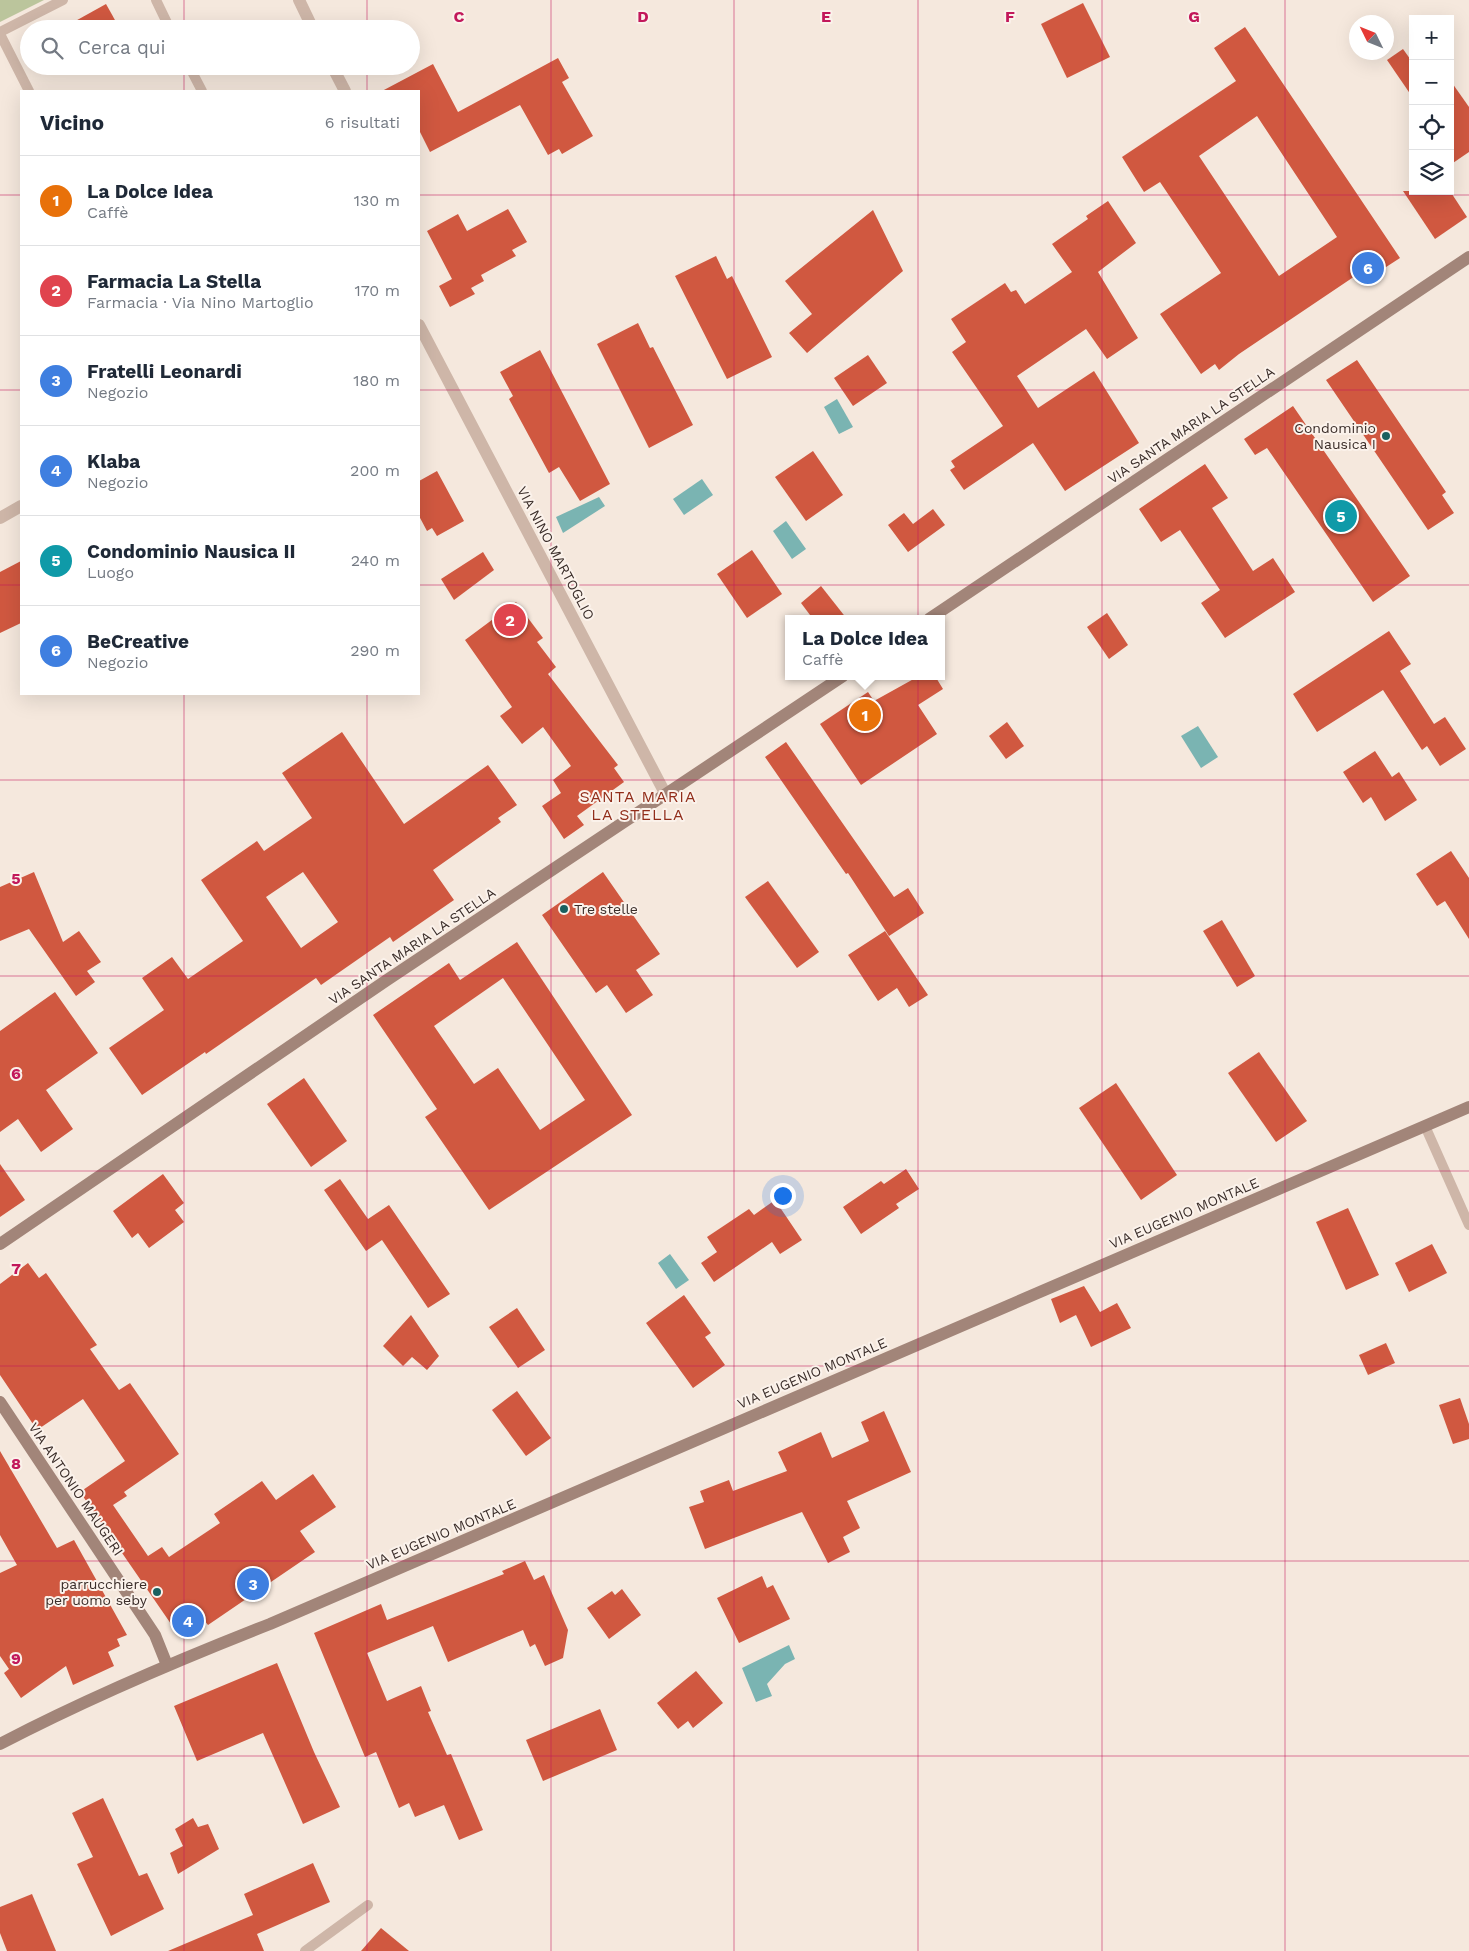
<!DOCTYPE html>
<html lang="it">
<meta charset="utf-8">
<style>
:root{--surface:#fff;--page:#f2f2f3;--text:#1f2937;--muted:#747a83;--line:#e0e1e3;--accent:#1a605f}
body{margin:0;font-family:"Work Sans",sans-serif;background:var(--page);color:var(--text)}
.controls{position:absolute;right:15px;top:15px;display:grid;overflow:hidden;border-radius:0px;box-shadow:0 5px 20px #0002}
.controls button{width:45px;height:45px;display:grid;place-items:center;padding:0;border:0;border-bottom:1px solid var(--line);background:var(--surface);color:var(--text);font:25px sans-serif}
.compass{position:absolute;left:1349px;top:15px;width:45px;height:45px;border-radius:50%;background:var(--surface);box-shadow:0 5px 20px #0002;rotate:313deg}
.you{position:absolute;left:782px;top:1195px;width:18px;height:18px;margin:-12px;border:4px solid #fff;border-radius:50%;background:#1a73e8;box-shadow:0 0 0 8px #1a73e833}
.badge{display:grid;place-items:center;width:32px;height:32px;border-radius:50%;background:var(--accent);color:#fff;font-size:16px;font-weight:700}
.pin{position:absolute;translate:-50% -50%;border:2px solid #fff;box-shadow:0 1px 5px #0006}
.popup{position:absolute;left:785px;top:615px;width:160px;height:65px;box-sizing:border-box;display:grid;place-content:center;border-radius:0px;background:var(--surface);filter:drop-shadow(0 1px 4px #0005);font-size:16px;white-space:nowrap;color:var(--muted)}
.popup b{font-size:19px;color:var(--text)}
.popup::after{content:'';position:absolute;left:50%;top:100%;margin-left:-10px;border:10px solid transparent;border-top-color:var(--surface)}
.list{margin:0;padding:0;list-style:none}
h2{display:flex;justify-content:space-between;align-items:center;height:65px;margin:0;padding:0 20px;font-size:21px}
h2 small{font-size:16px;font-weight:400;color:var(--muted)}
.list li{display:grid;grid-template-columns:32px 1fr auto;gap:15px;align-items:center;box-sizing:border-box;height:90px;padding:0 20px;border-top:1px solid var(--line)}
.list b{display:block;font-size:19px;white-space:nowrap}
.list p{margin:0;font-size:16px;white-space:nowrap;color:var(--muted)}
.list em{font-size:16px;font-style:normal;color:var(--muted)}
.icon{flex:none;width:28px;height:28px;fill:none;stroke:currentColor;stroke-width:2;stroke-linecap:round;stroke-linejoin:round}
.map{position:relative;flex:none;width:1469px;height:1951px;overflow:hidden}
.search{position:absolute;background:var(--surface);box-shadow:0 5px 20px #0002;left:20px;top:20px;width:400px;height:55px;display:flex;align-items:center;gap:12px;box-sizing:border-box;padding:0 18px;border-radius:28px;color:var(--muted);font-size:19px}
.panel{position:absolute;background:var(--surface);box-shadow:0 5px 20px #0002;left:20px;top:90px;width:400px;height:605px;border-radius:0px}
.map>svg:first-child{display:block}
</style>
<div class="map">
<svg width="1469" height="1951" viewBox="0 0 1469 1951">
<rect width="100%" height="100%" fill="#f5e8dd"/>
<path fill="#bbc59c" d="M 0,0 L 44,0 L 0,22 Z"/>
<g fill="#7ab4b2">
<path d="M 837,399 L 853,427 L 839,434 L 824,407 Z"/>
<path d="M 702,479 L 713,495 L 684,515 L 673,499 Z"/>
<path d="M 599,497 L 605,506 L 563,533 L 556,517 Z"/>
<path d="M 786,521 L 806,549 L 792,559 L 773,531 Z"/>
<path d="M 1198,726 L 1218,757 L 1201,768 L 1181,736 Z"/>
<path d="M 670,1254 L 689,1280 L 676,1289 L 658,1263 Z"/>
<path d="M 789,1645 L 795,1659 L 785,1664 L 767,1684 L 772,1696 L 756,1702 L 742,1668 Z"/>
</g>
<g fill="#d05840" fill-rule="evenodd">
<path d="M 1083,3 L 1110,57 L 1067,78 L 1041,24 Z"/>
<path d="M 106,4 L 120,29 L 61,29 Z"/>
<path d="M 1245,27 L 1400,258 L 1366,280 L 1361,272 L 1239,354 L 1219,370 L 1215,364 L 1201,374 L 1160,314 L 1221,273 L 1160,182 L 1144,192 L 1122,157 L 1236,81 L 1214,48 ZM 1257,116 L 1337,237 L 1279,276 L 1199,156 Z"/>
<path d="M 1403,49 L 1413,63 L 1413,98 L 1387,60 Z"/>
<path d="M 558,58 L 569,78 L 562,82 L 593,136 L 562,154 L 559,149 L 548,155 L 520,105 L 430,152 L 419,130 L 419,91 L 382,91 L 433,64 L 458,112 Z"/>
<path d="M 1450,80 L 1469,107 L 1469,152 L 1450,165 Z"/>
<path d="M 1403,191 L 1450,191 L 1467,217 L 1435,239 Z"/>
<path d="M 1108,201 L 1136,243 L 1098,272 L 1138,338 L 1107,359 L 1086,329 L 1017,376 L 1038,408 L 1094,371 L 1139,443 L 1065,491 L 1033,443 L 964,490 L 950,470 L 955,467 L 951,461 L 1003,426 L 952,352 L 966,342 L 951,319 L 1005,283 L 1011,292 L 1016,290 L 1025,304 L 1072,272 L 1052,244 L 1088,219 L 1086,216 Z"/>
<path d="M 508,209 L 527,242 L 512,250 L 516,256 L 481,275 L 484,281 L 471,288 L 475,294 L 450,307 L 439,286 L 452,279 L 427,231 L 458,214 L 467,231 Z"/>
<path d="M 873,210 L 903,271 L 807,353 L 789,333 L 812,314 L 785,281 Z"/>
<path d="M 716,256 L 727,279 L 732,276 L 772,357 L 727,379 L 675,276 Z"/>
<path d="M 638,323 L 650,348 L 653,347 L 693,425 L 649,448 L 597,344 Z"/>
<path d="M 540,350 L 610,484 L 580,501 L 559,467 L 549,473 L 509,399 L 513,396 L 500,372 Z"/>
<path d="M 868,355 L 887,383 L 853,406 L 834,378 Z"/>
<path d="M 1357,360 L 1446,492 L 1442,495 L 1454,513 L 1428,530 L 1326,380 Z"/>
<path d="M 1293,406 L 1410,576 L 1373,602 L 1267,448 L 1255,455 L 1244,439 Z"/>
<path d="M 813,451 L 843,495 L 806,521 L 775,477 Z"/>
<path d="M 1205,464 L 1228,498 L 1212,508 L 1253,571 L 1273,558 L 1295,592 L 1225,638 L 1201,603 L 1220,590 L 1180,530 L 1161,542 L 1139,509 Z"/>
<path d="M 437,471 L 464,521 L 437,536 L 432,528 L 427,531 L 419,516 L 419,481 Z"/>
<path d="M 933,509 L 945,525 L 908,552 L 888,525 L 904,513 L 913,524 Z"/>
<path d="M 752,550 L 782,594 L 747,618 L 717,574 Z"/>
<path d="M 483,552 L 494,570 L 454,600 L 441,579 Z"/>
<path d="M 21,561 L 21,623 L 0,633 L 0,572 Z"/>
<path d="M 821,586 L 847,619 L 813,619 L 801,603 Z"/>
<path d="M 516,602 L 543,638 L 537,642 L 556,667 L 548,674 L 618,765 L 614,768 L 624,782 L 577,816 L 584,825 L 564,839 L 542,806 L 561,793 L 553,780 L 571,766 L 543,727 L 522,744 L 500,716 L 512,707 L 465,640 Z"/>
<path d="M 1107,613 L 1128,645 L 1109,659 L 1087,627 Z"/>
<path d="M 1389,631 L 1411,664 L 1400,671 L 1434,724 L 1445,717 L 1466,749 L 1440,766 L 1427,746 L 1422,750 L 1383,690 L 1317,732 L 1293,694 Z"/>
<path d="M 919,676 L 935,676 L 943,689 L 918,705 L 937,734 L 861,785 L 820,724 L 868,692 L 874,701 Z"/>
<path d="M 1007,722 L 1024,746 L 1006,759 L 989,736 Z"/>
<path d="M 342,732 L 404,824 L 488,765 L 517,805 L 498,818 L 501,822 L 433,870 L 454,900 L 393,942 L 390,937 L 321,985 L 316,978 L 206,1054 L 205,1052 L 142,1095 L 109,1048 L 164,1010 L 142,978 L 172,957 L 188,979 L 243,941 L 201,880 L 257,841 L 264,851 L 312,818 L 282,773 ZM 303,872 L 338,922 L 301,948 L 266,897 Z"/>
<path d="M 786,742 L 894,897 L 908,888 L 924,913 L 889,936 L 848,873 L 846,874 L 765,757 Z"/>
<path d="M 1375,751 L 1392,777 L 1399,772 L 1417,800 L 1385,821 L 1371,797 L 1363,803 L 1343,772 Z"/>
<path d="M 1451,851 L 1469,878 L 1469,939 L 1445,901 L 1437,906 L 1416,874 Z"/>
<path d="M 34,872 L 63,942 L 79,931 L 101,962 L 87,971 L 95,982 L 76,996 L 29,929 L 0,941 L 0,887 Z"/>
<path d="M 603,872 L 660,954 L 636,970 L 653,995 L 626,1013 L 607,985 L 596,993 L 542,915 Z"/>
<path d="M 768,881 L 819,952 L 797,968 L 745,897 Z"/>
<path d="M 1222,920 L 1255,976 L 1237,987 L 1203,931 Z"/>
<path d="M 885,931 L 928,995 L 909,1007 L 897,988 L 878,1001 L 848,955 Z"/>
<path d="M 517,942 L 632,1115 L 489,1210 L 425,1117 L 437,1109 L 373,1015 L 449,963 L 460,980 ZM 503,978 L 585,1100 L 540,1130 L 498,1068 L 474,1084 L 434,1026 Z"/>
<path d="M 55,992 L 98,1053 L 46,1090 L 73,1129 L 41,1152 L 18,1119 L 0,1132 L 0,1031 Z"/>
<path d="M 1259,1052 L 1307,1121 L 1276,1142 L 1228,1073 Z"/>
<path d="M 304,1078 L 347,1141 L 311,1167 L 267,1104 Z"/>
<path d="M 1116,1083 L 1177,1175 L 1141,1200 L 1079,1108 Z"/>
<path d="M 0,1164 L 25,1200 L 0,1217 Z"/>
<path d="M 906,1169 L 919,1189 L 896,1204 L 899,1208 L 861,1234 L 843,1207 L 881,1181 L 884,1184 Z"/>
<path d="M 163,1174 L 184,1203 L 175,1210 L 184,1222 L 149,1248 L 138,1233 L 132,1238 L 113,1211 Z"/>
<path d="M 340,1179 L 368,1219 L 389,1205 L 450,1294 L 428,1308 L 382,1240 L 366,1251 L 324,1190 Z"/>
<path d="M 775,1200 L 802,1240 L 780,1254 L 772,1242 L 714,1282 L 701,1263 L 717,1252 L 707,1237 L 749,1209 L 754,1215 Z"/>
<path d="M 1348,1208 L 1379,1275 L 1346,1290 L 1316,1222 Z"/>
<path d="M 1432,1244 L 1447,1273 L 1409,1292 L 1395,1263 Z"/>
<path d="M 28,1263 L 39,1278 L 46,1273 L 97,1345 L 90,1349 L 119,1390 L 130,1383 L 179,1454 L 124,1492 L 127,1496 L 113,1505 L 148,1556 L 162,1547 L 169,1557 L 220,1523 L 214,1514 L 262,1481 L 276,1500 L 313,1474 L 336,1507 L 300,1531 L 315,1552 L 208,1625 L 204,1620 L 180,1637 L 80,1492 L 125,1461 L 83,1399 L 37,1430 L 0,1375 L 0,1284 Z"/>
<path d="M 1084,1286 L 1100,1312 L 1117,1303 L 1131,1328 L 1091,1347 L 1076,1315 L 1060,1323 L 1051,1299 Z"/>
<path d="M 684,1295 L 711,1333 L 705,1337 L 725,1365 L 693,1388 L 646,1323 Z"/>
<path d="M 517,1308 L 545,1350 L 518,1368 L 489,1327 Z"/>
<path d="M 411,1315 L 439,1356 L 427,1370 L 412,1357 L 403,1366 L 383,1346 Z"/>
<path d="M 1386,1343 L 1395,1363 L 1368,1375 L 1359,1355 Z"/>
<path d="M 517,1391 L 551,1438 L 526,1456 L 492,1410 Z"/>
<path d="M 1460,1398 L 1469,1424 L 1469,1439 L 1453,1444 L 1439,1405 Z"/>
<path d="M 884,1411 L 911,1472 L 847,1501 L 860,1528 L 843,1537 L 850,1552 L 828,1563 L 802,1512 L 705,1549 L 689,1507 L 704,1502 L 700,1491 L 729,1480 L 733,1491 L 787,1471 L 778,1452 L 821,1432 L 832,1458 L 869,1441 L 861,1422 Z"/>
<path d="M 0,1451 L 57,1548 L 74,1540 L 127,1635 L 117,1639 L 120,1646 L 108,1652 L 114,1666 L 73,1685 L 66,1666 L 21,1698 L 4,1673 L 9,1669 L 0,1656 L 0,1573 L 17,1565 L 0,1535 Z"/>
<path d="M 525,1561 L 534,1580 L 544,1575 L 568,1630 L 563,1658 L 545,1666 L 535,1644 L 530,1647 L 523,1630 L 448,1662 L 433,1626 L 367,1653 L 387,1701 L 421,1686 L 431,1711 L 428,1712 L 447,1755 L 451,1754 L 483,1830 L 459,1840 L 444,1805 L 415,1817 L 409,1803 L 399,1808 L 376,1752 L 365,1757 L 314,1633 L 381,1604 L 387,1620 L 504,1574 L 502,1571 Z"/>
<path d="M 762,1576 L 767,1588 L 773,1585 L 790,1619 L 739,1643 L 717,1598 Z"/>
<path d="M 622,1589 L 641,1615 L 609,1639 L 587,1608 L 612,1591 L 615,1595 Z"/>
<path d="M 277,1663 L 314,1752 L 340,1807 L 303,1824 L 263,1733 L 197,1761 L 174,1706 Z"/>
<path d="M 696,1671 L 723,1703 L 693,1728 L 688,1721 L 678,1729 L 657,1703 Z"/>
<path d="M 600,1709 L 617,1750 L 543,1781 L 526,1740 Z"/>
<path d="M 103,1798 L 139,1876 L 147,1873 L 164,1909 L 111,1936 L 77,1864 L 93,1857 L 72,1813 Z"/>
<path d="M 193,1818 L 198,1827 L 208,1824 L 219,1849 L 178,1874 L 170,1853 L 183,1846 L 175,1829 Z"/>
<path d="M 313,1863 L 330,1902 L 257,1934 L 264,1951 L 168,1951 L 253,1915 L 244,1894 Z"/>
<path d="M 32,1894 L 56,1951 L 7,1951 L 0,1933 L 0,1907 Z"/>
<path d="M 381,1928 L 409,1951 L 361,1951 Z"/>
</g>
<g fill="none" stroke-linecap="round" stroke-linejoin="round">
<g stroke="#ceb6a8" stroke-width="10">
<path d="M 156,0 L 170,29"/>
<path d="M 0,32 L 63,0"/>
<path d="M 0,34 L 29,91"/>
<path d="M 189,66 L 202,91"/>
<path d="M 1425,1126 L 1469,1225"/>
<path d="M 305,1951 L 368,1905"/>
</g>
<g stroke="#ceb6a8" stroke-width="12">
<path d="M 299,0 L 313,29"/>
<path d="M 332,66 L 345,91"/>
<path d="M 419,325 L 666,795"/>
<path d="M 0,518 L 21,506"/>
</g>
<g stroke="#a28579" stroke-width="12">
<path d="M 929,619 L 1469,257"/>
<path d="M 0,1244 L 387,980 L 843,676"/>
<path d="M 0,1402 L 155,1635 L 167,1665"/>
<path d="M 0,1744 C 88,1698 178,1660 270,1624 L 1469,1107"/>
</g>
</g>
<path fill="none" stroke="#c2185b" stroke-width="1" stroke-opacity="0.55" d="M 184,0 L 184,29M 367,0 L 367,29M 551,0 L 551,1951M 734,0 L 734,1951M 918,0 L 918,1951M 1102,0 L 1102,1951M 1285,0 L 1285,1951M 184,66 L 184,91M 367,66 L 367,91M 0,195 L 21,195M 419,195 L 1469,195M 0,390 L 21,390M 419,390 L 1469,390M 0,585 L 21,585M 419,585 L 1469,585M 184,694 L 184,1951M 367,694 L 367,1951M 0,780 L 1469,780M 0,976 L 1469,976M 0,1171 L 1469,1171M 0,1366 L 1469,1366M 0,1561 L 1469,1561M 0,1756 L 1469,1756"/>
<g fill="#1a605f" stroke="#fbf2eb" stroke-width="2">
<circle cx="1386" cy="436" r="5"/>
<circle cx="564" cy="909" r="5"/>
<circle cx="157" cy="1592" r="5"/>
</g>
<g text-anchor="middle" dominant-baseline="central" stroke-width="4" stroke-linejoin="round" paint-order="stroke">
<g font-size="14" fill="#3a2d29" stroke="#fbf2eb">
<text transform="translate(1191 425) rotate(-34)">VIA SANTA MARIA LA STELLA</text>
<text transform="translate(556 553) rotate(62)">VIA NINO MARTOGLIO</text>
<text transform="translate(412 946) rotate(-34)">VIA SANTA MARIA LA STELLA</text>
<text transform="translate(1184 1213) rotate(-23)">VIA EUGENIO MONTALE</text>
<text transform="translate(812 1373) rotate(-23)">VIA EUGENIO MONTALE</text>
<text transform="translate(76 1489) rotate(56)">VIA ANTONIO MAUGERI</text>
<text transform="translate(441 1534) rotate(-23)">VIA EUGENIO MONTALE</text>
</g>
<g font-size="14" fill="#3a2d29" stroke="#fbf2eb" text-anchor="end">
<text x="1376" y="428">Condominio<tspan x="1376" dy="16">Nausica I</tspan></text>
<text x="574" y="909" text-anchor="start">Tre stelle</text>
<text x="147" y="1584">parrucchiere<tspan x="147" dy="16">per uomo seby</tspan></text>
</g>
<g font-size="16" letter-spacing="1" fill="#912d1a" stroke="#fbf2eb">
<text x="638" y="796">SANTA MARIA<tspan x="638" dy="18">LA STELLA</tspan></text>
</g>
</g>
<g font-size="16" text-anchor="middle" font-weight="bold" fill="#c2185b" stroke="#fbf2eb" stroke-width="4" stroke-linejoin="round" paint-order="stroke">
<text x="459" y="22">C</text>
<text x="643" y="22">D</text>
<text x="826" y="22">E</text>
<text x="1010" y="22">F</text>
<text x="1194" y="22">G</text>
<text x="16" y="884">5</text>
<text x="16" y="1079">6</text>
<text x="16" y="1274">7</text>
<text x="16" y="1469">8</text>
<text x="16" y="1664">9</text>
</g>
</svg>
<div class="controls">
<button>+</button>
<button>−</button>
<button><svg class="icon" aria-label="locate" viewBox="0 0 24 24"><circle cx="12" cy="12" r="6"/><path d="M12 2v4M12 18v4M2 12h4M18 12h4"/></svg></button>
<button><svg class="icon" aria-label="layers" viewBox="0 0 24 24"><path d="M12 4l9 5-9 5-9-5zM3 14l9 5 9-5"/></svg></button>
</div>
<svg class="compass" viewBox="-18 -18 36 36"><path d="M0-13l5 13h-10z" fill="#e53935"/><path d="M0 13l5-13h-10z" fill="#747a83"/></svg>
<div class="you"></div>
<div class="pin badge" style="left:865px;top:715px;background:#e8710a">1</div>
<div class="popup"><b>La Dolce Idea</b>Caffè</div>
<div class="pin badge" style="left:510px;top:620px;background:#e0444e">2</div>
<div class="pin badge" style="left:253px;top:1584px;background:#3f7fe0">3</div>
<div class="pin badge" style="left:188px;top:1621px;background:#3f7fe0">4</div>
<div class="pin badge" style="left:1341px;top:516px;background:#0f9aa8">5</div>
<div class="pin badge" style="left:1368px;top:268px;background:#3f7fe0">6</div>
<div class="search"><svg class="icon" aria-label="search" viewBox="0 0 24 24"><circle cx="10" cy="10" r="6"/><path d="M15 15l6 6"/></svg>Cerca qui</div>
<section class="panel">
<h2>Vicino<small>6 risultati</small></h2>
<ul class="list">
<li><span class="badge" style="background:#e8710a">1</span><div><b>La Dolce Idea</b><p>Caffè</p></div><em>130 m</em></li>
<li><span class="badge" style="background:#e0444e">2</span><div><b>Farmacia La Stella</b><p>Farmacia · Via Nino Martoglio</p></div><em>170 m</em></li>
<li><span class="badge" style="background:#3f7fe0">3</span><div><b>Fratelli Leonardi</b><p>Negozio</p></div><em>180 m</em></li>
<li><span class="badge" style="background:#3f7fe0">4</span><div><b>Klaba</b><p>Negozio</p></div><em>200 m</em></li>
<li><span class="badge" style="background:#0f9aa8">5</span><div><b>Condominio Nausica II</b><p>Luogo</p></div><em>240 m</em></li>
<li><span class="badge" style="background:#3f7fe0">6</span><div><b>BeCreative</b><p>Negozio</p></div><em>290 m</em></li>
</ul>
</section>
</div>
